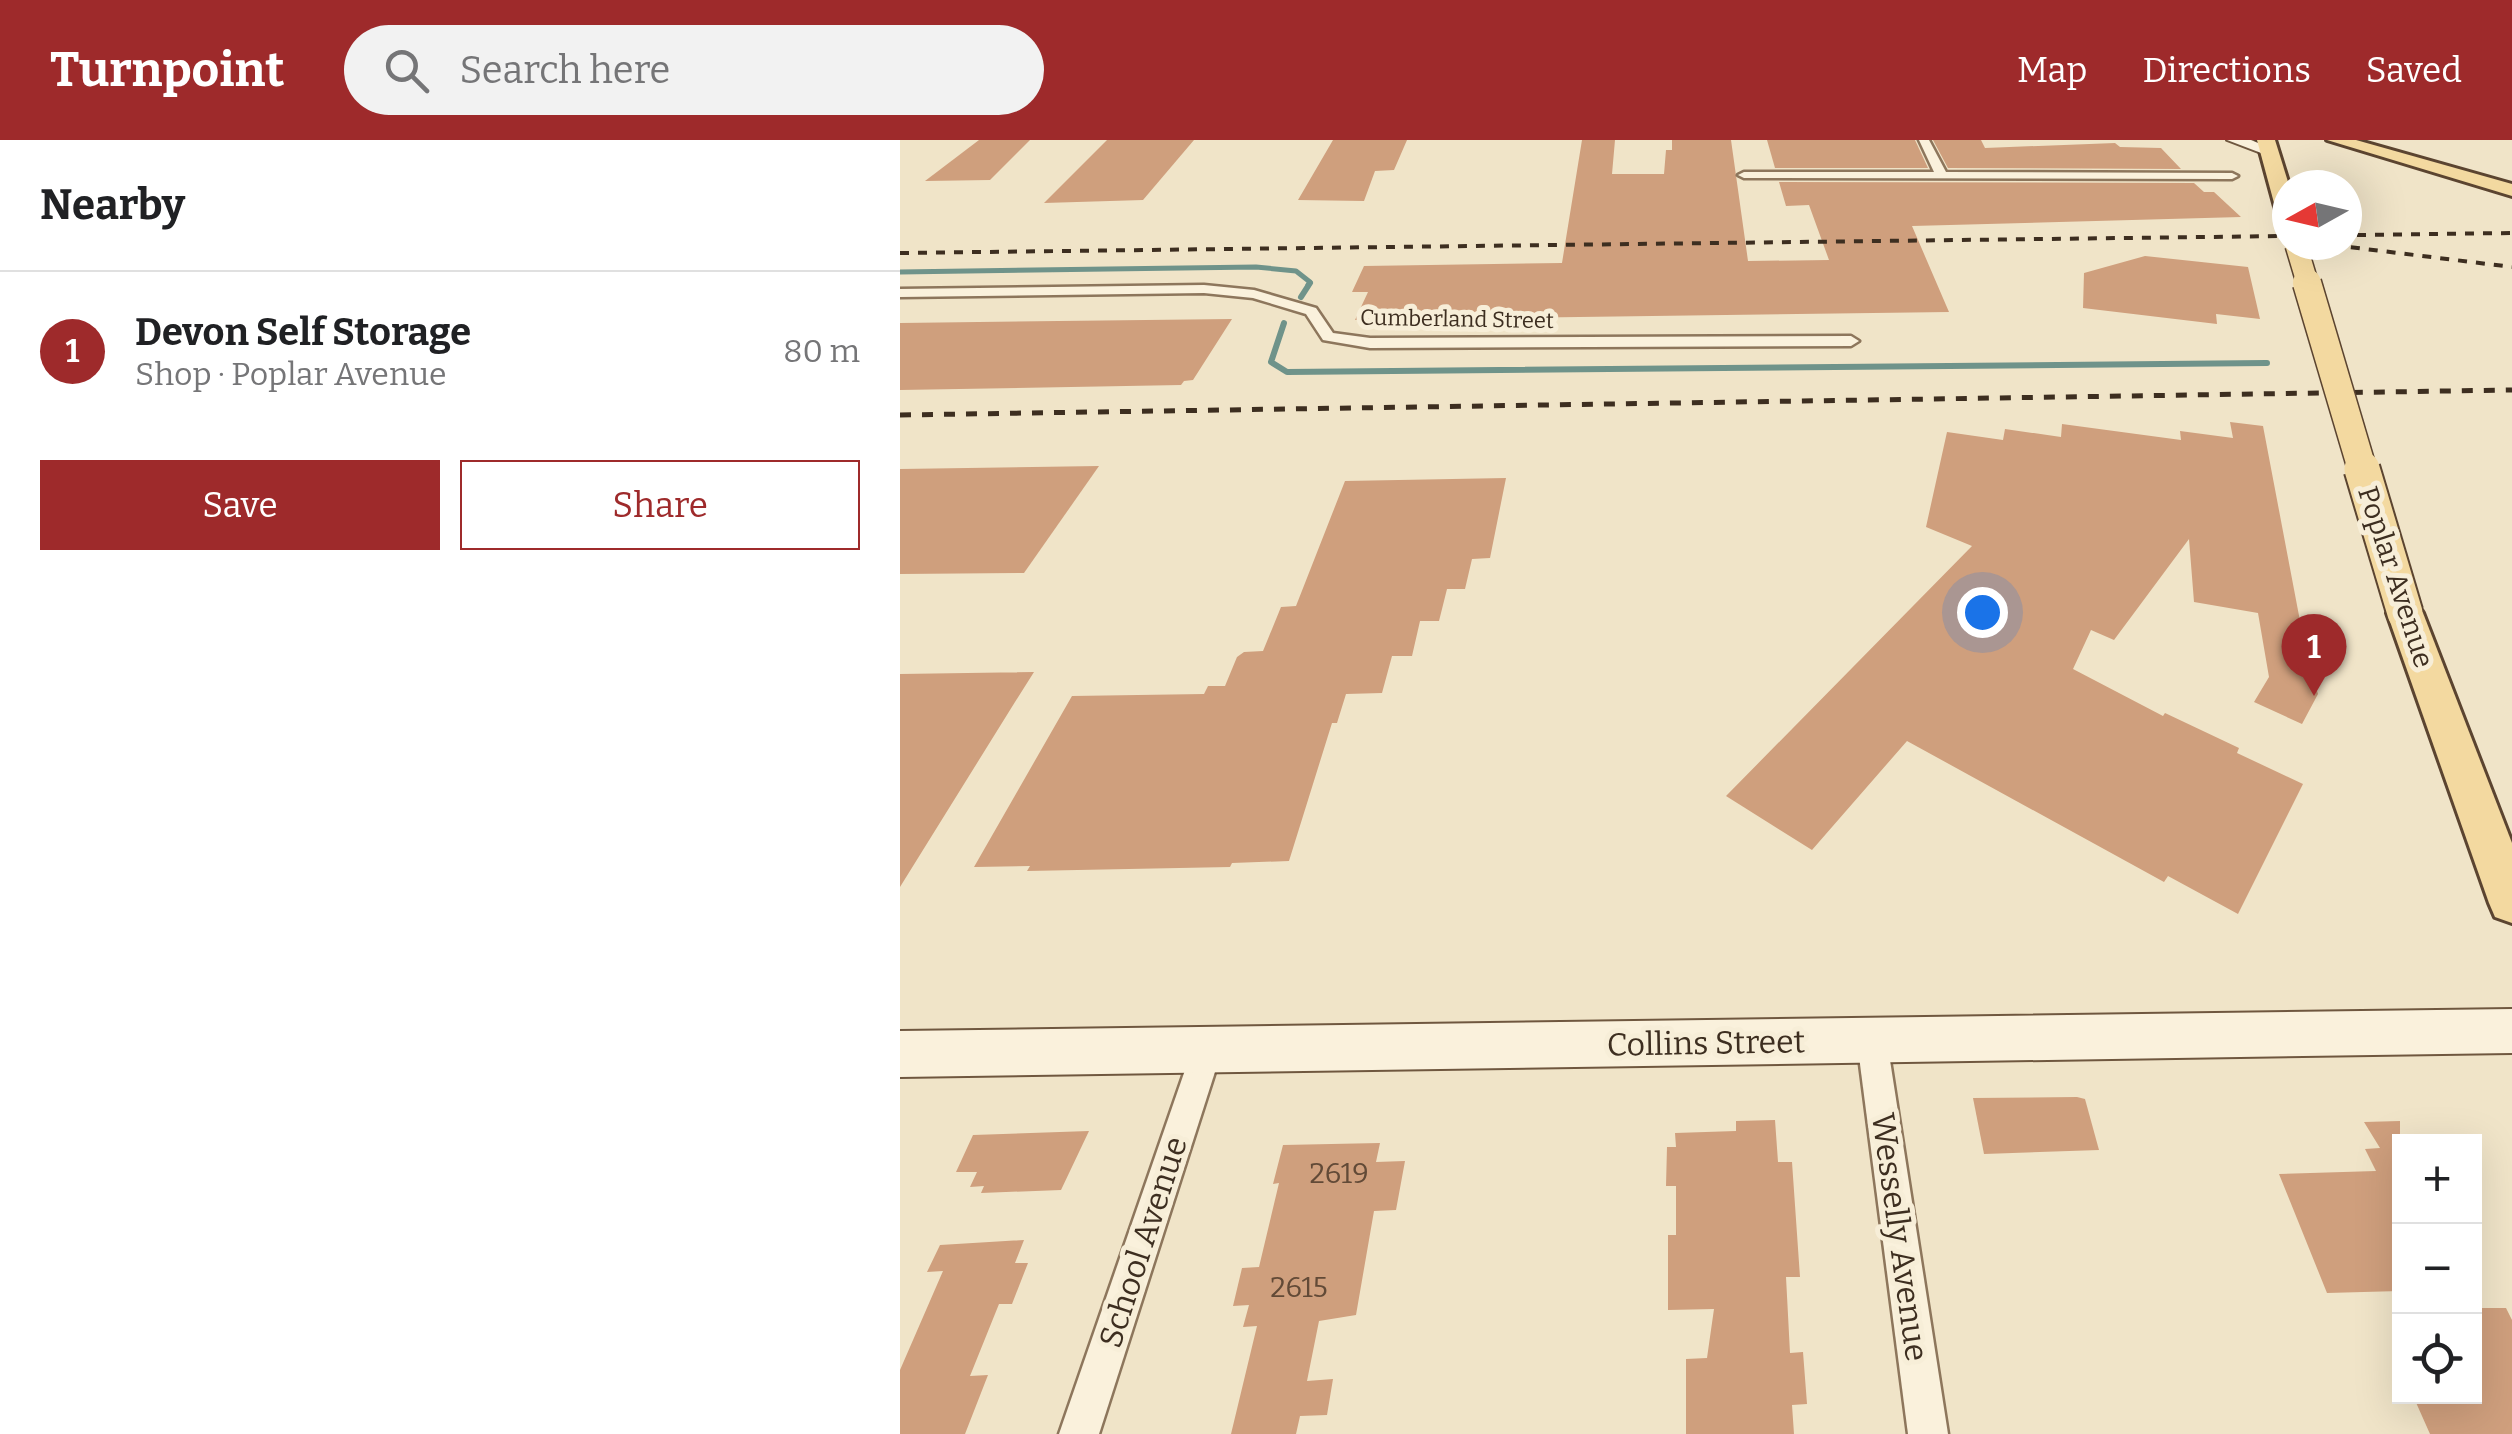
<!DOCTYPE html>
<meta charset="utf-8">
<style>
:root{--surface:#fff;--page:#f2f2f2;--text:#202124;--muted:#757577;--line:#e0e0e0;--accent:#9e2a2b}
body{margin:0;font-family:Bitter,serif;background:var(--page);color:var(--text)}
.controls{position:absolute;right:30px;bottom:30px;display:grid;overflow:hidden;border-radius:0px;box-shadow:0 10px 40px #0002}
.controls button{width:90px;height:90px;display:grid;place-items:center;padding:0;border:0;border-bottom:2px solid var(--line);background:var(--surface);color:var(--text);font:50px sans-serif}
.compass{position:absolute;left:1372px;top:30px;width:90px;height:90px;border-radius:50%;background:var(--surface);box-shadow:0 10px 40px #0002;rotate:262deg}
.you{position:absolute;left:1082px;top:472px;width:35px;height:35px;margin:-25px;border:8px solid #fff;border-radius:50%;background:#1a73e8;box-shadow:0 0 0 15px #1a73e833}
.badge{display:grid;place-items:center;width:65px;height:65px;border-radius:50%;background:var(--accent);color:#fff;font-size:32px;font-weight:700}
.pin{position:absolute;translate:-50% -82px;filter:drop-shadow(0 2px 5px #0008)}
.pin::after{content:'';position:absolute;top:52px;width:35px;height:30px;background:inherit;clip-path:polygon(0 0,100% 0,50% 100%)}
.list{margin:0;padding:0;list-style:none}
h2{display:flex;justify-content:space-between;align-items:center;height:130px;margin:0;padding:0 40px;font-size:42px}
h2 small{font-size:32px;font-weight:400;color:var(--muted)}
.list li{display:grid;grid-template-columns:65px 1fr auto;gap:30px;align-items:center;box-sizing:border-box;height:160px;padding:0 40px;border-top:2px solid var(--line)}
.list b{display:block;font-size:38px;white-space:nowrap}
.list p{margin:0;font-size:32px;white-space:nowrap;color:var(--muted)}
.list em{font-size:32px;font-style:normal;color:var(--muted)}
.actions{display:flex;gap:20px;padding:30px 40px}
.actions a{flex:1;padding:22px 0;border:2px solid var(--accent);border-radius:0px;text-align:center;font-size:35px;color:var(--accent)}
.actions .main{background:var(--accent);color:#fff}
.icon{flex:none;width:55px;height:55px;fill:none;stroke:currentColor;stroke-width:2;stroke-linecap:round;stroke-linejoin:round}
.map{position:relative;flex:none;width:1612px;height:1294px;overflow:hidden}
header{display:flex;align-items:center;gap:60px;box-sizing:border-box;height:140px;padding:0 50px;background:var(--accent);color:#fff}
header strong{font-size:48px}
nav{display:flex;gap:55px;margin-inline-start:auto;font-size:35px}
.search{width:700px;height:90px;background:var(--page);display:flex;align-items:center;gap:25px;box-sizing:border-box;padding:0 35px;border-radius:55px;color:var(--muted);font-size:38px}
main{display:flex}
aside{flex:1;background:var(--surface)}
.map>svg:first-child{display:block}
</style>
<header>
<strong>Turnpoint</strong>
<div class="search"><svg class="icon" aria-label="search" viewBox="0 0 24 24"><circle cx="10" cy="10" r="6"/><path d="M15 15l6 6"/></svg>Search here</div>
<nav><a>Map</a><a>Directions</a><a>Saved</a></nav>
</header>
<main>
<aside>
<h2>Nearby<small></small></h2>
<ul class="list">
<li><span class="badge">1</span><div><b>Devon Self Storage</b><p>Shop · Poplar Avenue</p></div><em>80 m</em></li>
</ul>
<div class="actions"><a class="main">Save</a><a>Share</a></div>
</aside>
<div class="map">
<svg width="1612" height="1294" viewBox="0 0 1612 1294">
<rect width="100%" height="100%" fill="#f0e4c8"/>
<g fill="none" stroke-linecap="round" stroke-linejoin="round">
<path stroke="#6f938a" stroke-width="5" d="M 0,132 L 356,127 L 396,131 L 410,142 L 408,145"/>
<g stroke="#6f938a" stroke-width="6">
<path d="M 401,157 L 410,143"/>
<path d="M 384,183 L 371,222 L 387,232 L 1367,223"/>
</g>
</g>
<g fill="#cf9f7d">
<path d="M 79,0 L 130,0 L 90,40 L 25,41 Z"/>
<path d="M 207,0 L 294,0 L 243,60 L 144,63 Z"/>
<path d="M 433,0 L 507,0 L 494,30 L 475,31 L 464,61 L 398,60 Z"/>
<path d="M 682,0 L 715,0 L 712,34 L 764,34 L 766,10 L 772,10 L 772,0 L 831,0 L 848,121 L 929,120 L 909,65 L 886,66 L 879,42 L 1294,43 L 1304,52 L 1314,52 L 1341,77 L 1012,86 L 1049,172 L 455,180 L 468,152 L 452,152 L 464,126 L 662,123 Z"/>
<path d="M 867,0 L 1015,0 L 1028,28 L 875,28 Z"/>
<path d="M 1033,0 L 1081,0 L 1085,8 L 1215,3 L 1220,7 L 1261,8 L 1281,29 L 1048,28 Z"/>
<path d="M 1245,116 L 1348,127 L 1360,179 L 1316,174 L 1317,184 L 1183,168 L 1184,133 Z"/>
<path d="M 332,179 L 293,240 L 284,241 L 281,245 L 0,250 L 0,183 Z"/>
<path d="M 1330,282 L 1363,286 L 1408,523 L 1418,554 L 1402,584 L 1354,562 L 1369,537 L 1358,473 L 1294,462 L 1289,399 L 1214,500 L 1191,490 L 1173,529 L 1263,576 L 1265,573 L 1339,608 L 1337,613 L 1403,644 L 1338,774 L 1268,736 L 1264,742 L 1007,601 L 912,710 L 826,656 L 1072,406 L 1026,387 L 1047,292 L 1103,300 L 1105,289 L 1161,297 L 1162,284 L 1281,300 L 1280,291 L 1333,298 Z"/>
<path d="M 199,326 L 124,433 L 0,434 L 0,329 Z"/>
<path d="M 606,338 L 590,418 L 572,419 L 565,449 L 547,449 L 539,481 L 520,481 L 512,516 L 492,516 L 482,553 L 446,554 L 437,583 L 432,583 L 389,721 L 332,723 L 330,727 L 127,731 L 130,726 L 74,727 L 172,556 L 304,554 L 308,546 L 325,546 L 337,517 L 344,512 L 363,511 L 381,467 L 396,466 L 445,341 Z"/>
<path d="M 134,532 L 115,562 L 0,747 L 0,534 Z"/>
<path d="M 1177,957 L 1185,959 L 1199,1010 L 1084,1014 L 1073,958 Z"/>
<path d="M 875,980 L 878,1022 L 892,1022 L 900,1137 L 886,1137 L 890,1213 L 903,1212 L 907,1264 L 892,1265 L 894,1294 L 786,1294 L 786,1219 L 807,1218 L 814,1169 L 768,1170 L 768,1095 L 776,1095 L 776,1046 L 766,1046 L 767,1007 L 776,1007 L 775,993 L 836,991 L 836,981 Z"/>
<path d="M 1500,981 L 1500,1151 L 1427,1153 L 1379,1034 L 1476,1031 L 1465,1009 L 1480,1008 L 1464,982 Z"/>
<path d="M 189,991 L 161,1050 L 81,1053 L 84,1046 L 70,1047 L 77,1032 L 56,1032 L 73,995 Z"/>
<path d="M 480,1003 L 476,1022 L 505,1021 L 496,1070 L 474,1071 L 456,1175 L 419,1181 L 407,1241 L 433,1239 L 427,1275 L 400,1276 L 396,1294 L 331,1294 L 357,1186 L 343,1187 L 349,1165 L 333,1166 L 342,1128 L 359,1127 L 379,1043 L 373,1044 L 383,1005 Z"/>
<path d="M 124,1100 L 115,1123 L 128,1123 L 112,1164 L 99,1164 L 70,1236 L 88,1235 L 65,1294 L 0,1294 L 0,1230 L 43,1131 L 27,1132 L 40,1105 Z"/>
<path d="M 1574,1168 L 1606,1168 L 1612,1180 L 1612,1294 L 1530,1294 L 1514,1258 L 1574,1257 Z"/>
</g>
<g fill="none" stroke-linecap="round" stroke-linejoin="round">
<g stroke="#8d765c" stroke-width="5">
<g id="street">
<path d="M 1019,0 L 1029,0 L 1046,32 L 1332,33 L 1338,36 L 1332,39 L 844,38 L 838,35 L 844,32 L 1034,32 Z"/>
<path d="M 304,145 L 354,150 L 416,168 L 433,193 L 470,198 L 951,196 L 959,201 L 951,206 L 470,208 L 423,200 L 406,174 L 353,158 L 304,153 L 0,157 L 0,149 Z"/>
<path d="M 972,886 L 983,891 L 987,901 L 1048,1294 L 1008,1294 L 957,901 L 961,891 Z"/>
<path d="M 307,895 L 318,899 L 322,910 L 199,1294 L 159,1294 L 292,910 L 296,899 Z"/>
</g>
</g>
<g stroke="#6f573f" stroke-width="4">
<g id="secondary">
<path d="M 1327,0 L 1351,0 L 1377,11 L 1369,16 Z"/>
<path d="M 1612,869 L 1612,913 L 0,937 L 0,891 Z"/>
</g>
</g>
<g stroke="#5b4430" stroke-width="6">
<g id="primary">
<path d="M 1357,0 L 1375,0 L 1389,45 L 1387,80 L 1377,74 Z"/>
<path d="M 1427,0 L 1456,0 L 1612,44 L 1612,56 Z"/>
<path d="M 1505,461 L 1518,465 L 1523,473 L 1612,703 L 1612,783 L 1595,777 L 1589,763 L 1487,473 L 1492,465 Z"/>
</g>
</g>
<use href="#street" fill="#faf1dc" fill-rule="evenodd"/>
<use href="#secondary" fill="#faf1dc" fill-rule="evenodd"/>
<use href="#primary" fill="#f3d9a0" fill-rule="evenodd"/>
<g stroke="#3d2e20" stroke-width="4" stroke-dasharray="9 9" stroke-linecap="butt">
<path d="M 1457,95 L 1612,93"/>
<path d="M 1433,105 L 1612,127"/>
<path d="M 0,113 L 1387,96"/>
</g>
<path stroke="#3d2e20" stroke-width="5" stroke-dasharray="11 11" stroke-linecap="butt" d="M 0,275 L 1612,250"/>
<g stroke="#5b4430" stroke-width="24" stroke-linecap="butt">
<path id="primary-bridge-far2" d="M 1396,105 L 1408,145"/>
</g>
<g stroke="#5b4430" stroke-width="31" stroke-linecap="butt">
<path id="primary-bridge-far1" d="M 1407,143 L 1463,332"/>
</g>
<g stroke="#5b4430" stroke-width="39" stroke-linecap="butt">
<path id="primary-bridge" d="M 1462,329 L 1505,473"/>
</g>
<use href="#primary-bridge-far2" stroke="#f3d9a0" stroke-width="21"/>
<use href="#primary-bridge-far1" stroke="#f3d9a0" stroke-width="28"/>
<use href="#primary-bridge" stroke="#f3d9a0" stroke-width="35"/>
</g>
<g text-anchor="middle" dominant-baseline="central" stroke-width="10" stroke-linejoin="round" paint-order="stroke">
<g font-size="22" fill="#3d2e20" stroke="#f7eed8">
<text transform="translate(557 179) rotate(1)">Cumberland Street</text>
</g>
<g font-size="28" fill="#3d2e20" stroke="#f7eed8">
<text transform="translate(1496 437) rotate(72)">Poplar Avenue</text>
</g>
<g font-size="28" fill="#624a37">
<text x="439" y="1033">2619</text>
<text x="399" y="1147">2615</text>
</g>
<g font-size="32" fill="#3d2e20" stroke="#f7eed8">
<text transform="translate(806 903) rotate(-1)">Collins Street</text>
<text transform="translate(1000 1097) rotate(82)">Wesselly Avenue</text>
<text transform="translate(243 1102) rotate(-72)">School Avenue</text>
</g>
</g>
</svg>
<div class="controls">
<button>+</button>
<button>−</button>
<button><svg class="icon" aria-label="locate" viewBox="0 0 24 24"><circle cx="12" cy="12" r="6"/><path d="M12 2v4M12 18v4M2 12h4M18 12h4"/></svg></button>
</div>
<svg class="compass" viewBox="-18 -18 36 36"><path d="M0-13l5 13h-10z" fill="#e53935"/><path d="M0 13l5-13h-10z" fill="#757577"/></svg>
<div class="you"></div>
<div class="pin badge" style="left:1414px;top:556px">1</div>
</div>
</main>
